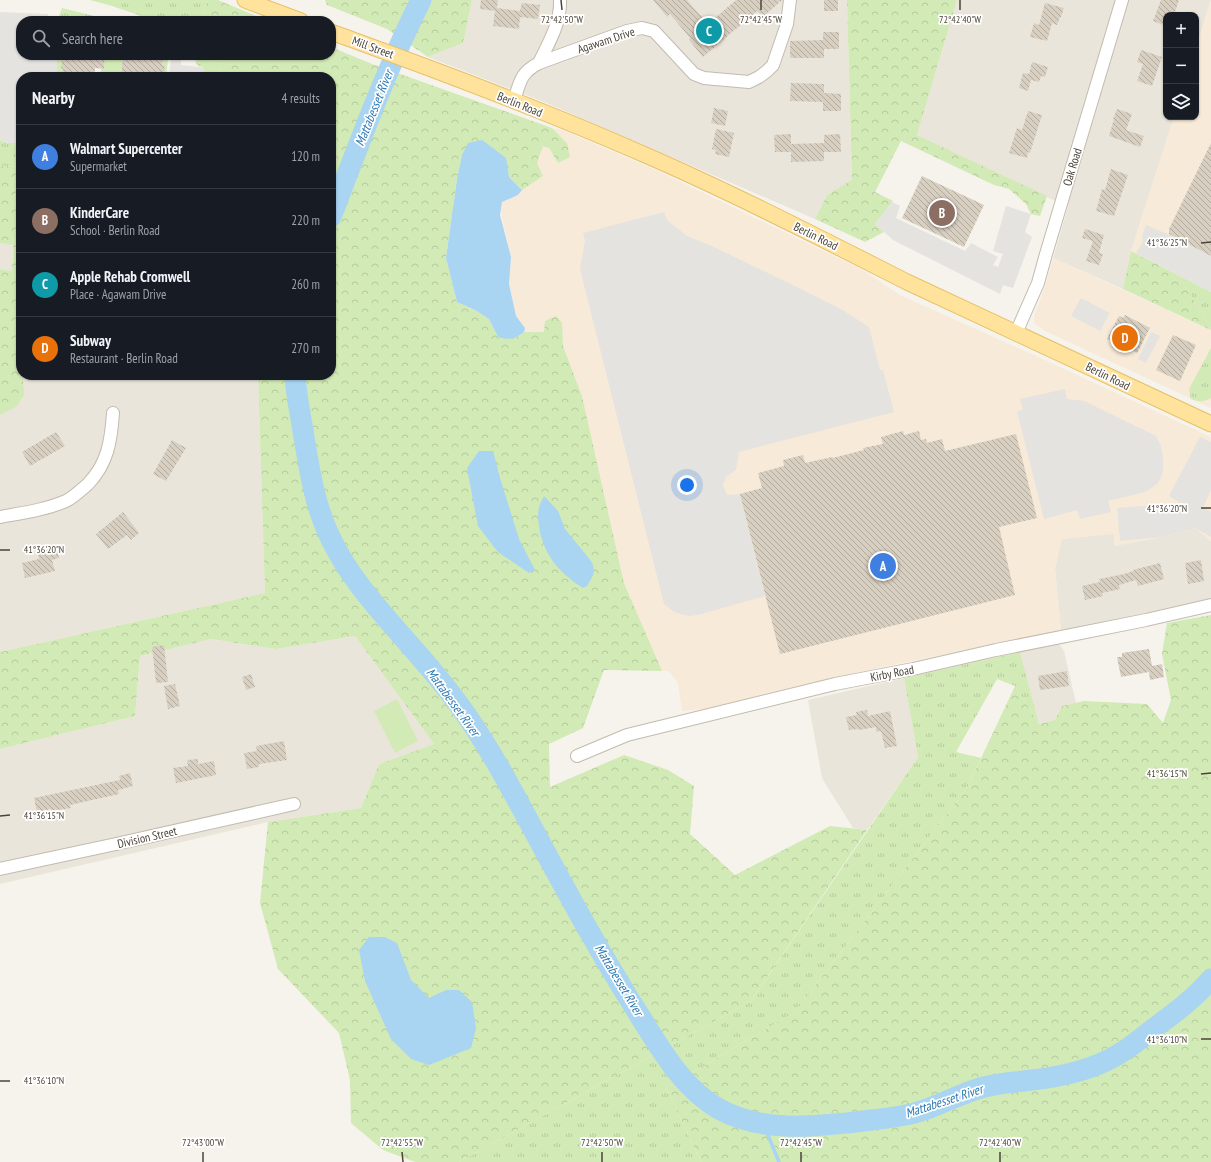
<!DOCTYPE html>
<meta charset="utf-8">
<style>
:root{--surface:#171b24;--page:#20242c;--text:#f1f3f6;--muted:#9ea1a6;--line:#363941;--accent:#0f766e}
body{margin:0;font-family:"PT Sans Narrow",sans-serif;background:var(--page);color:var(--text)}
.controls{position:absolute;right:12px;top:12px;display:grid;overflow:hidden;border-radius:8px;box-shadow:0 1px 3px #0004}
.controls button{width:36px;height:36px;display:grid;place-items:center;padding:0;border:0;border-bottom:1px solid var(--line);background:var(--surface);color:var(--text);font:20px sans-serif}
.you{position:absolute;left:687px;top:485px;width:14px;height:14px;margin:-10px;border:3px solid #fff;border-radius:50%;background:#1a73e8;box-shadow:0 0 0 6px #1a73e833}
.badge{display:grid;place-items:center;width:26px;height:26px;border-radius:50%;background:var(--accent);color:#fff;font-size:13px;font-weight:700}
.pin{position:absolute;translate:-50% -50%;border:2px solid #fff;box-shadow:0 1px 4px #0006}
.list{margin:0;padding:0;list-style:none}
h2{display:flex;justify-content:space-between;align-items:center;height:52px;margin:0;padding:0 16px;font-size:17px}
h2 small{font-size:13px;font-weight:400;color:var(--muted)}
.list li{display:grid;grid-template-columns:26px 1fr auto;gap:12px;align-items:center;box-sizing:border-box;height:64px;padding:0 16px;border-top:1px solid var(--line)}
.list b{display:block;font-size:15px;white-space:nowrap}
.list p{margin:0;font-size:13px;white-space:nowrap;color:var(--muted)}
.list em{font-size:13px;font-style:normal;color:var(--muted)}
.icon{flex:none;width:22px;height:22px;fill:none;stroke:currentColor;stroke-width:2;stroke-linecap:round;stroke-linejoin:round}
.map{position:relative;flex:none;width:1211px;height:1162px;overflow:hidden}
.search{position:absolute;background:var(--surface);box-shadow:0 1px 3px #0004;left:16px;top:16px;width:320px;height:44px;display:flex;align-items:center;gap:10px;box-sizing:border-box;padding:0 14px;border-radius:16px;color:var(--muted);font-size:15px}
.panel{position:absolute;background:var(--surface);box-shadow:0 1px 3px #0004;left:16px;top:72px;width:320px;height:308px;border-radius:16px}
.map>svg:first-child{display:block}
</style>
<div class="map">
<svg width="1211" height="1162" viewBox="0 0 1211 1162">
<defs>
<pattern id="grass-tufts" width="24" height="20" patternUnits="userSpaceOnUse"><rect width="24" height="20" fill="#d2eab5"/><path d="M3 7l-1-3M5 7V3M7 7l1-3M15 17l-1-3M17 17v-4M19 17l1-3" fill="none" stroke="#b6ca9c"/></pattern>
<pattern id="forest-crowns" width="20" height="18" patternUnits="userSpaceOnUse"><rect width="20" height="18" fill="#d2eab5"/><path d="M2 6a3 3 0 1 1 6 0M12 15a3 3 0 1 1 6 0" fill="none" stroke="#b6ca9c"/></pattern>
<pattern id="building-back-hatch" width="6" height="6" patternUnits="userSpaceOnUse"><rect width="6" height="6" fill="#d8cfc1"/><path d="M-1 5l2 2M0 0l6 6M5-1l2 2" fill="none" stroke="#b1aa9e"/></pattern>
</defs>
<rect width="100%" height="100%" fill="#f6f3ec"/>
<g fill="#eae5da">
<path d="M 472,0 L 847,0 L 852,181 L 827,195 L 815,219 L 544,102 L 428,57 L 463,43 Z"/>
<path d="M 957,0 L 1211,0 L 1196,49 L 1196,15 L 1166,15 L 1166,117 L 1174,117 L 1131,251 L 1123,289 L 1053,258 L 1068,207 L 917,135 Z"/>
<path d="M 0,243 L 13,244 L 12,271 L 0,269 Z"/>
<path d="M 21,362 L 21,375 L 258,375 L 265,593 L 0,652 L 0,415 L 16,369 Z"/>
<path d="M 1195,528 L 1211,541 L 1211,599 L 1061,631 L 1055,569 L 1061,539 L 1114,533 L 1114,545 L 1163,537 Z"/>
<path d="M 355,636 L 434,744 L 379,764 L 361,808 L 268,822 L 0,884 L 0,749 L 135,716 L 140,656 L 211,639 L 276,649 Z"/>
<path d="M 1059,644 L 1064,651 L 1076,703 L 1062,706 L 1055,720 L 1039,724 L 1020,652 Z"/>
<path d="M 904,678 L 918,757 L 867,830 L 853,828 L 822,778 L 808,700 Z"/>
</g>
<g fill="#f7ead8">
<path d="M 1211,2 L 1211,328 L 1178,275 L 1131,251 L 1174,117 L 1196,117 L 1196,49 Z"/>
<path d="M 552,128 L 562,130 L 656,170 L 861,269 L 900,295 L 1045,360 L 1211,437 L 1211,541 L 1195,528 L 1163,537 L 1114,546 L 1114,534 L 1062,539 L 1055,569 L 1061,631 L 882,667 L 771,692 L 718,708 L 682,711 L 678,683 L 669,671 L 662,671 L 624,583 L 582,396 L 563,346 L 562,323 L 544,332 L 524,332 L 525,328 L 516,316 L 509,284 L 511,257 L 501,213 L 502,202 L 518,195 L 522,190 L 543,176 L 537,163 L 543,146 L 549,148 L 558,163 L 567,143 Z"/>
<path d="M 1053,258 L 1211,330 L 1211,408 L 1045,331 L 1034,323 L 1034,316 L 1045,287 Z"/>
</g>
<g fill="url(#grass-tufts)">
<path d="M 90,0 L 208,0 L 203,11 L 207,18 L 206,21 L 190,21 L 190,17 L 184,16 L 181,21 L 156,21 L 112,6 Z"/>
<path d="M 62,8 L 114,21 L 57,21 Z"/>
<path d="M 57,55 L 62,55 L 61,68 L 63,69 L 63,76 L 75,77 L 57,77 Z"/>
<path d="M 105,55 L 123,55 L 121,75 L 118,77 L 100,77 L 101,69 L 104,69 Z"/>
<path d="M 153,55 L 180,55 L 180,59 L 168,60 L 166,77 L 162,76 L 165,66 L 162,65 L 163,58 L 153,57 Z"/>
<path d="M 193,55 L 208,55 L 209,59 L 218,64 L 221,77 L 203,77 L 204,68 L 197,65 Z"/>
<path d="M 0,140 L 7,143 L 21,143 L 21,166 L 12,167 L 0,165 Z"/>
<path d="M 1178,275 L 1211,292 L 1211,328 Z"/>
<path d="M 1211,348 L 1211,398 C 1204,402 1198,402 1191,399 L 1189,389 Z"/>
<path d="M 1020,652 L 1039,724 L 1015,686 L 997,679 L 956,752 L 981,758 L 967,788 L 795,1012 L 666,1088 L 701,1162 L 459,1162 L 751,1001 L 918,757 L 904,678 Z"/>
</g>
<g fill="url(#forest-crowns)">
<path d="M 208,0 L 218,0 L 268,21 L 206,21 L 207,18 L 203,11 Z"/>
<path d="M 325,0 L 472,0 L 463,43 L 428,57 L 387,29 L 327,5 Z"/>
<path d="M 847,0 L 957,0 L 917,135 L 1047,196 L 1040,216 L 1031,214 L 1026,204 L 1009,189 L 994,185 L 901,141 L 875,192 L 893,201 L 875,224 L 884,232 L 865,242 L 815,219 L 827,195 L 852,180 Z"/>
<path d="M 331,47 L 372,64 L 552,128 L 567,143 L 570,157 L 558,163 L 549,148 L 543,146 L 537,163 L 543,176 L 522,190 L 509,177 L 505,158 L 462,155 L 457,179 L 446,258 L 457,302 L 475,310 L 489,319 L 498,337 L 519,336 L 524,332 L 544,332 L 545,321 L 556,316 L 562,323 L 563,346 L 582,396 L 624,583 L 662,671 L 604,670 L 583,728 L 549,744 L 550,787 L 624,755 L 668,770 L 694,786 L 690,834 L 735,875 L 830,826 L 867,830 L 751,1001 L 459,1162 L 415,1162 L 383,1150 L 351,1123 L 350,1080 L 339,1033 L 278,969 L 260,903 L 268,822 L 361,808 L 379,764 L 434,744 L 355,636 L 276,649 L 211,639 L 140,656 L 135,716 L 0,749 L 0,652 L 265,593 L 258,375 L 331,375 L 331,77 L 221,77 L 218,64 L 209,59 L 208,55 L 331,55 Z"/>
<path d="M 0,165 L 12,167 L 21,166 L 21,362 L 16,369 L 23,379 L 24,395 L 17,406 L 0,415 L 0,269 L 12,271 L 13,245 L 0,243 Z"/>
<path d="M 1131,251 L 1178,275 L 1211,328 L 1211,330 L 1123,289 Z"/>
<path d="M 1211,615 L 1211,1162 L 701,1162 L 666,1088 L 795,1012 L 967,788 L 1015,686 L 1039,724 L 1055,720 L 1062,706 L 1084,701 L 1147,704 L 1163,723 L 1171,700 L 1162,654 L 1167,623 Z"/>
</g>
<path fill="#d2eab5" d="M 397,699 L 418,741 L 395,753 L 374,711 Z"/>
<g fill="#e5e3e0">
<path d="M 0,12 L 48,14 L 48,20 L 57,20 L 57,21 L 21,21 L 21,55 L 57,55 L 57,77 L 21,77 L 21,143 L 7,143 L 0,140 Z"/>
<path d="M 171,59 L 181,60 L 181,65 L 200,67 L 204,68 L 203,77 L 169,77 Z"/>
<path d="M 892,202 L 900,206 L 896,218 L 965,251 L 971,243 L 998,257 L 993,265 L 998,267 L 1003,254 L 993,251 L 1006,206 L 1031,214 L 1025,232 L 1032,237 L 1013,288 L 1003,285 L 1000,294 L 893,240 L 875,224 Z"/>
<path d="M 664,212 L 667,220 L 687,236 L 712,246 L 803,290 L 841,309 L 869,327 L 880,370 L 883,370 L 894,412 L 739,452 L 736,470 L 726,477 L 723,485 L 727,495 L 740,494 L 765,596 L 698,615 L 689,616 L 674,612 L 664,604 L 580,269 L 585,241 L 583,233 Z"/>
<path d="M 1146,225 L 1170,235 L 1211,256 L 1211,292 L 1136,253 L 1143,242 L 1142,236 Z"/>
<path d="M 1081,298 L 1110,313 L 1100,331 L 1071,316 Z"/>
<path d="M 1151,332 L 1160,336 L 1146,363 L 1138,359 Z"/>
<path d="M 1065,389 L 1067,399 L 1084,401 L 1156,436 L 1161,446 L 1163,457 L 1163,471 L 1161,478 L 1158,483 L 1153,487 L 1145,492 L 1108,501 L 1111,512 L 1080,519 L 1077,510 L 1044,519 L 1017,412 L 1023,409 L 1020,399 Z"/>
<path d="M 1200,437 L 1211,442 L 1211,490 L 1203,507 L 1211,512 L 1211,537 L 1195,528 L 1163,537 L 1120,541 L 1117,508 L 1170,504 L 1172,512 L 1179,502 L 1169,496 Z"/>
</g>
<g fill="#a9d4f2">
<path d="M 482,140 L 506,158 L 509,177 L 522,190 L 518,195 L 502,202 L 500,215 L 511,257 L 509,284 L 516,316 L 525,328 L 524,332 C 514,340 509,340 498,337 L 489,319 L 475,310 L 457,302 L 446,258 L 457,179 L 462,155 L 468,143 Z"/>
<path d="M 479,451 L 493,451 L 500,478 L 519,539 L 535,570 L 529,573 L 498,552 L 478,526 L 467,468 Z"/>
<path d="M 544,496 L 558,511 L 565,529 L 591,561 C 597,572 592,577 587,586 L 583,588 C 561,574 546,558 540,532 C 539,525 537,516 539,507 C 540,504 542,500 544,496 Z"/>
<path d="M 369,937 L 385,937 L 397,943 L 411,980 L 429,998 L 446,990 L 459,990 L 472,1002 L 476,1028 L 471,1048 L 429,1065 L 411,1059 L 391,1039 L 365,981 L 359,950 Z"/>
</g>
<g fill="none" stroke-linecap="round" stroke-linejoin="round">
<path stroke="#a9d4f2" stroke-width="3.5" d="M 763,1123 L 779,1162"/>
<g stroke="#a9d4f2" stroke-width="21">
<path d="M 331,217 C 359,144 386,70 421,0"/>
<path d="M 295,375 C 296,394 300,412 303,431 C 309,467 314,505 331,539 C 348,575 375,605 401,635 C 424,661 447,687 467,716 C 500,764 526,817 554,868 C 581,918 608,966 638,1013 C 660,1048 682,1088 719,1109 C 761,1132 810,1127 856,1122 C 877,1119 898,1118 918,1112 C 941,1105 961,1093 984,1087 C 1000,1083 1016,1082 1032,1080 C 1058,1077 1083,1072 1106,1061 C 1123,1053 1138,1041 1153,1029 C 1173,1014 1194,999 1211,979"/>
</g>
</g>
<g fill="url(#building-back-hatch)">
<path d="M 481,0 L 498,0 L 497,8 L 520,11 L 522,3 L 540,5 L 538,19 L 520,17 L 519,29 L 493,26 L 495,11 L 480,9 Z"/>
<path d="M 653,0 L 687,0 L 708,24 L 736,0 L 782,0 L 763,17 L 757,11 L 703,57 L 689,40 L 690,38 L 670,14 L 667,17 Z"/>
<rect x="824" y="0" width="14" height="11"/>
<path d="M 1161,0 L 1179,0 L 1174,15 L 1166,15 L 1166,26 L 1153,21 Z"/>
<path d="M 1045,3 L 1064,8 L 1061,17 L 1060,17 L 1057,25 L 1052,23 L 1047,41 L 1030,37 L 1034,23 L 1039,25 Z"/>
<path d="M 823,32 L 839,32 L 839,49 L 824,49 L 824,58 L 790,58 L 790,41 L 823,40 Z"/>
<path d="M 1141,50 L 1162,57 L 1152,86 L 1137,81 L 1143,64 L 1137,62 Z"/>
<path d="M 62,55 L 105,55 L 104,69 L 95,68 L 94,77 L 63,76 L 63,69 L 61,68 Z"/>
<path d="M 123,55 L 153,55 L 153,57 L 163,58 L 162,65 L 165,66 L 163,77 L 125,77 L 125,75 L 121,75 Z"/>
<path d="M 1032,62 L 1048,67 L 1045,77 L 1041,76 L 1039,82 L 1031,80 L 1028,91 L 1019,88 L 1023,73 L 1029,74 Z"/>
<path d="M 791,83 L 824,84 L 824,93 L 841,94 L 841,111 L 823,111 L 823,102 L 790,101 Z"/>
<path d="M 714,108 L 728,111 L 725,126 L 711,123 Z"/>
<path d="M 1117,109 L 1132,114 L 1126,130 L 1144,136 L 1140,147 L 1109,136 L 1114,119 L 1113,119 Z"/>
<path d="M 1028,111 L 1042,115 L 1030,153 L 1028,152 L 1027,158 L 1009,153 L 1017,128 L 1022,130 Z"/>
<path d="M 716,129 L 734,133 L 729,157 L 715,154 L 716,150 L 712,149 Z"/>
<path d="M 791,134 L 791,144 L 824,143 L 824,135 L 840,134 L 841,152 L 824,152 L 824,161 L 791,162 L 791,152 L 775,152 L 774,135 Z"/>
<path d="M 1211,143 L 1211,256 L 1169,234 L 1169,229 Z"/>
<path d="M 1111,169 L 1128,175 L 1114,216 L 1096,211 L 1102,189 L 1105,190 Z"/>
<path d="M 922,176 L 984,205 L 964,247 L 902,218 Z"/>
<path d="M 1085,229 L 1104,235 L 1099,253 L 1103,254 L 1099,265 L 1086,261 L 1093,241 L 1082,238 Z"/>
<path d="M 1125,315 L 1150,328 L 1137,353 L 1107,339 L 1119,316 L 1123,318 Z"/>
<path d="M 1173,335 L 1196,345 L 1180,381 L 1156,370 Z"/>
<path d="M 903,431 L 904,435 L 919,431 L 921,440 L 926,439 L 927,443 L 942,439 L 945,451 L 1016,434 L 1037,518 L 999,527 L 1015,595 L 780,654 L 740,494 L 762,488 L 758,473 L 784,466 L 783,460 L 803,455 L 805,463 L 832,457 L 833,458 L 864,450 L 863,448 L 883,444 L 881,437 Z"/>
<path d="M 56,432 L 65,446 L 30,466 L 22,452 Z"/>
<path d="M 172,440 L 186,448 L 166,481 L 153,474 Z"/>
<path d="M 123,512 L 139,533 L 131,540 L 127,535 L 108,549 L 96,534 Z"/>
<path d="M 56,547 L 59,558 L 52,560 L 55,571 L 25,578 L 22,563 L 39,559 L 37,551 Z"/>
<path d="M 1201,560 L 1204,581 L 1188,584 L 1185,563 Z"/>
<path d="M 1160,563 L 1164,579 L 1138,586 L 1136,580 L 1119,585 L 1120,589 L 1102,593 L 1103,596 L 1085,600 L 1082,586 L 1100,582 L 1099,579 L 1124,574 L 1134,571 L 1133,570 Z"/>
<path d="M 164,645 L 168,682 L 156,683 L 152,647 Z"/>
<path d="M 1149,649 L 1152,666 L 1162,664 L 1164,677 L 1150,680 L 1149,672 L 1121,677 L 1117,657 L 1122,657 L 1122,653 Z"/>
<path d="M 1067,671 L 1069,686 L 1040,690 L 1038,676 Z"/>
<path d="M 251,674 L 255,687 L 246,690 L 242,677 Z"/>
<path d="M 175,684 L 180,706 L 168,709 L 164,686 Z"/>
<path d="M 867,710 L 868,716 L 890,711 L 897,746 L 885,748 L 881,731 L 876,732 L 876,727 L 859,730 L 858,729 L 849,730 L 846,717 L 857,715 L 856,712 Z"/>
<path d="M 284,741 L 287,760 L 259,764 L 259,767 L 247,769 L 244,753 L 257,751 L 256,746 Z"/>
<path d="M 198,759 L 198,764 L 214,761 L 216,775 L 176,783 L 173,768 L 188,766 L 187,760 Z"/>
<path d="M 130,773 L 133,786 L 118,790 L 119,794 L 70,805 L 71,808 L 51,811 L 51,809 L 37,812 L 34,798 L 120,780 L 119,776 Z"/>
</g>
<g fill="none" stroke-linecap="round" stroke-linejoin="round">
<g stroke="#c2bbae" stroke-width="14">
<g id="minor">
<path d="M 539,63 C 549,42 561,23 560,0"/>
<path d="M 514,101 C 520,82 520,73 539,63 L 627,31 L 642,28 L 654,31 L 694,74 L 704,78 L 749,82 L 759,77 L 767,71 L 773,65 L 787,24 L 790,0"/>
<path d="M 1016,333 L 1038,283 L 1046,254 L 1122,0"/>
<path d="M 0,517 C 22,513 45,510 66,501 C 74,497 81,490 88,484 C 108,463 111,441 113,413"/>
<path d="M 577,756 L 627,735 L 835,684 L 913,669 L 996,650 L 1146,620 L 1211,605"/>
<path d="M 0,869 L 116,844 L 294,804"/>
</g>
</g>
<g stroke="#e6c16a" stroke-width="17">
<g id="major">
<path d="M 245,0 L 301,21"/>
<path d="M 331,32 C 436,70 541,109 643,154 C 733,193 820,238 907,282 L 1211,424"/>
</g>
</g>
<use href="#minor" stroke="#fff" stroke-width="12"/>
<use href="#major" stroke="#ffe39c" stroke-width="15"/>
</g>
<path fill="none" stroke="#4b4439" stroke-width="1.5" d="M 561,0 L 562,10M 761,0 L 761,10M 960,0 L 960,10M 1201,243 L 1211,242M 1201,508 L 1211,508M 0,550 L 10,550M 1201,774 L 1211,773M 0,816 L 10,815M 1201,1039 L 1211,1039M 0,1081 L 10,1081M 203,1152 L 203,1162M 402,1152 L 403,1162M 602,1152 L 602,1162M 801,1152 L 801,1162M 1000,1152 L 1000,1162"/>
<g text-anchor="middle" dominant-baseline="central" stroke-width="3.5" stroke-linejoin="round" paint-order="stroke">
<g font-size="12" fill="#4b4439" stroke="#fff">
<text transform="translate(606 40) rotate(-18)">Agawam Drive</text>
<text transform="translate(373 47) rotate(20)">Mill Street</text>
<text transform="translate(520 104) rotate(22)">Berlin Road</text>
<text transform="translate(1072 167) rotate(-73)">Oak Road</text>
<text transform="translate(816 236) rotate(26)">Berlin Road</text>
<text transform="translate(1108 376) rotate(26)">Berlin Road</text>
<text transform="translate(892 673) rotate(-11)">Kirby Road</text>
<text transform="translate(147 837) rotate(-13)">Division Street</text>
</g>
<g font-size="13" font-style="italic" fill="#2e7ab2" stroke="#fff">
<text transform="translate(374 108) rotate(-68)">Mattabesset River</text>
<text transform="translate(453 702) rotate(54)">Mattabesset River</text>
<text transform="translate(619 980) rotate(59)">Mattabesset River</text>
<text transform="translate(944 1101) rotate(-18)">Mattabesset River</text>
</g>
</g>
<g font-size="10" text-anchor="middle" fill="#4b4439" stroke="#fff" stroke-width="3.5" stroke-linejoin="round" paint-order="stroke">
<text x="562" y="23">72°42'50"W</text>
<text x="761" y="23">72°42'45"W</text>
<text x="960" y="23">72°42'40"W</text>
<text x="1167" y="246">41°36'25"N</text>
<text x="1167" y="512">41°36'20"N</text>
<text x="44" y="553">41°36'20"N</text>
<text x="1167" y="777">41°36'15"N</text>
<text x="44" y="819">41°36'15"N</text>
<text x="1167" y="1043">41°36'10"N</text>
<text x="44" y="1084">41°36'10"N</text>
<text x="203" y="1146">72°43'00"W</text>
<text x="402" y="1146">72°42'55"W</text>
<text x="602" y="1146">72°42'50"W</text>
<text x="801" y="1146">72°42'45"W</text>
<text x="1000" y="1146">72°42'40"W</text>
</g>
</svg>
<div class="controls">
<button>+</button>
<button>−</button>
<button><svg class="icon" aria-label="layers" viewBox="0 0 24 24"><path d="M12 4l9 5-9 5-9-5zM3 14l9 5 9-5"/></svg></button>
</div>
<div class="you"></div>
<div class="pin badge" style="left:883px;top:566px;background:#3f7fe0">A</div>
<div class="pin badge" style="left:942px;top:213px;background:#8d6e63">B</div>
<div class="pin badge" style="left:709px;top:31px;background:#0f9aa8">C</div>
<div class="pin badge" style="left:1125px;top:338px;background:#e8710a">D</div>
<div class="search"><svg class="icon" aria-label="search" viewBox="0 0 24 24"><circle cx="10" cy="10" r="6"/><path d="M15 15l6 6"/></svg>Search here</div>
<section class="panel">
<h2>Nearby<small>4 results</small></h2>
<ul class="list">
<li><span class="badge" style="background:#3f7fe0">A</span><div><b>Walmart Supercenter</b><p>Supermarket</p></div><em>120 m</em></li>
<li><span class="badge" style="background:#8d6e63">B</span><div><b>KinderCare</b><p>School · Berlin Road</p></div><em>220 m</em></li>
<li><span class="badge" style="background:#0f9aa8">C</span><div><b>Apple Rehab Cromwell</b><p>Place · Agawam Drive</p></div><em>260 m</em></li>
<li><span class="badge" style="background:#e8710a">D</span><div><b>Subway</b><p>Restaurant · Berlin Road</p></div><em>270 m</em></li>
</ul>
</section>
</div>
